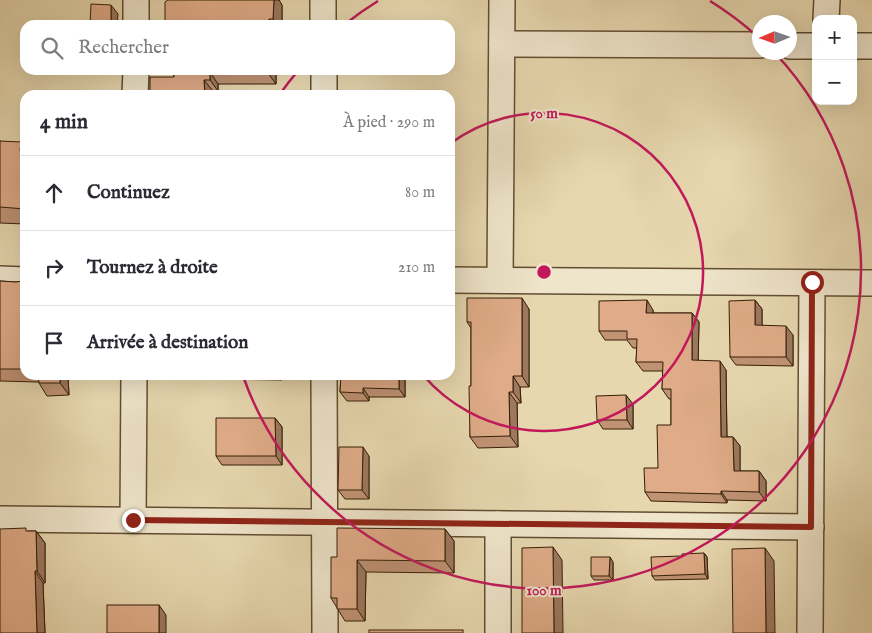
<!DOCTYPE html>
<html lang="fr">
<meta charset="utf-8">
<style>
:root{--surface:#fff;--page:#f2f2f3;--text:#2b2b33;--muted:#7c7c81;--line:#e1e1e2}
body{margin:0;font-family:"IM FELL English",serif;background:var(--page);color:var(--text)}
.controls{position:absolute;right:15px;top:15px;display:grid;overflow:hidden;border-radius:10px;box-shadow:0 5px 20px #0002}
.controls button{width:45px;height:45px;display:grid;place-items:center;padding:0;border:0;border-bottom:1px solid var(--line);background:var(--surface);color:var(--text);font:25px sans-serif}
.compass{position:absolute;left:752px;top:15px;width:45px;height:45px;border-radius:50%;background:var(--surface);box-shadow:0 5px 20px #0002;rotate:268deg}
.stop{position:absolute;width:15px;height:15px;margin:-11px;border:4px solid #8f2418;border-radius:50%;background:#fff}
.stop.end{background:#8f2418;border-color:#fff;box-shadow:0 1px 5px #0008}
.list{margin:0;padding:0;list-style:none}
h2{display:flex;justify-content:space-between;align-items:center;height:65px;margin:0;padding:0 20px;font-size:21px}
h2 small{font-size:16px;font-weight:400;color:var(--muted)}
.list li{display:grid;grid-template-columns:32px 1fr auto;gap:15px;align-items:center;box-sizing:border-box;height:75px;padding:0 20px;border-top:1px solid var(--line)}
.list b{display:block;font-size:19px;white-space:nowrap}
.list em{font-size:16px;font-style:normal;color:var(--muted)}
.icon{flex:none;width:28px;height:28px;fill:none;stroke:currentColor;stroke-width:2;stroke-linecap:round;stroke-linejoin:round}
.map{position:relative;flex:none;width:872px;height:633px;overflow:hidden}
.search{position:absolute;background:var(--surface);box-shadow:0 5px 20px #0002;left:20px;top:20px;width:435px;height:55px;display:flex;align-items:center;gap:12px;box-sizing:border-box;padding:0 18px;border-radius:15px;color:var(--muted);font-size:19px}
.panel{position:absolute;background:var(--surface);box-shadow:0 5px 20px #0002;left:20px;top:90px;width:435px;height:290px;border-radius:15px}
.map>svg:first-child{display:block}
</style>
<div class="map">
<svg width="872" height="633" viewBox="0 0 872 633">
<rect width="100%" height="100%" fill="#e7d7af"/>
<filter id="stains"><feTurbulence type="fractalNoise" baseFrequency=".004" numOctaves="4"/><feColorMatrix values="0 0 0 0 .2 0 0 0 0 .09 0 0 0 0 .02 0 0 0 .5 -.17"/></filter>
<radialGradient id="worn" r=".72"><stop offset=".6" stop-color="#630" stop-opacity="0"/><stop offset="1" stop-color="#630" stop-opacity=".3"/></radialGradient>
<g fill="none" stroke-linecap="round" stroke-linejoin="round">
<g stroke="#624d31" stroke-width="28">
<g id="street">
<path d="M 323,0 L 323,25"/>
<path d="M 826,19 L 827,0"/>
<path d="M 136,25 L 136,0"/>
<path d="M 502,44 L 760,45"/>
<path d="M 790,46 L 816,46"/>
<path d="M 853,46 L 872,46"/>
<path d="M 324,70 L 324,95"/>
<path d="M 135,95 L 136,70"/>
<path d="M 0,279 L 25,280"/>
<path d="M 450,280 L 872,283"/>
<path d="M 500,280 L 502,0"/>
<path d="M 324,375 L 325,633"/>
<path d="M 0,519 L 811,527"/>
<path d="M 133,520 L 134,375"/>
<path d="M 498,633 L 498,524"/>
<path d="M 810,633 L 812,283"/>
</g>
</g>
<use href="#street" stroke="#efe5cb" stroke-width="25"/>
</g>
<g fill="#c09375" stroke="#351f07">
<path d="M 168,0 L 279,0 L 282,5 L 282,25 L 165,25 Z"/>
<path d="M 174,70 L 276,70 L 276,84 L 218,84 L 218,91 L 213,91 L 174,77 Z"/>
<path d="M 0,141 L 25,148 L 25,224 L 0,223 Z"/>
<path d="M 25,279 L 25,375 L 98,375 L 98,378 L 68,377 L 69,395 L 47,396 L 39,383 L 38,382 L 0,381 L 0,281 L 16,282 L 23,281 Z"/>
<path d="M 755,300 L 762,309 L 762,325 L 793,335 L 793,366 L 736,365 L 730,357 Z"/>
<path d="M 529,309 L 529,387 L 520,387 L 521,403 L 517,403 L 518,447 L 478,448 L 470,437 L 471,386 L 471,328 L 467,322 Z"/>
<path d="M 653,310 L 653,313 L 692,313 L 699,322 L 698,360 L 726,370 L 727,437 L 733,437 L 740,446 L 740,471 L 759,471 L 766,481 L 766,501 L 727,500 L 727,503 L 651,501 L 645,492 L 658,468 L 671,425 L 671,399 L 669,399 L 662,389 L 663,371 L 643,371 L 636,362 L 637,348 L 633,348 L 627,340 L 605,340 L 599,331 Z"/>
<path d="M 206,375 L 282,375 L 282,380 L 209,379 Z"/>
<path d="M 341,375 L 405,375 L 405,397 L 369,397 L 369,401 L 347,401 L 340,392 Z"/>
<path d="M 633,404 L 633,429 L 603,429 L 597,420 Z"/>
<path d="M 275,418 L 282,427 L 282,465 L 222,465 L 216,456 Z"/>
<path d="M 369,456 L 369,499 L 345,499 L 338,490 Z"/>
<path d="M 445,529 L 454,541 L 454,573 L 366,572 L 365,621 L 345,621 L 331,598 L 337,557 Z"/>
<path d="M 28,531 L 36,531 L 45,543 L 45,583 L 43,583 L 45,633 L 0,633 Z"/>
<path d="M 704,553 L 707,557 L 708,579 L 655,580 L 652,576 Z"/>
<path d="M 613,562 L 613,580 L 594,580 L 591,576 Z"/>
</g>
<g fill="#9c785f" stroke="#351f07">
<path d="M 274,0 L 279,0 L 282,5 L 282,25 L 278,25 L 273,19 Z"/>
<path d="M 111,5 L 118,14 L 117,25 L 111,25 Z"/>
<path d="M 269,19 L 273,25 L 268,25 Z"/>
<path d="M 268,70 L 276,70 L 276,84 L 268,73 Z"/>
<path d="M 210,72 L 218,84 L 218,91 L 210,80 Z"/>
<path d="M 204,80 L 213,91 L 213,95 L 205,95 Z"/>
<path d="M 21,142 L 25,148 L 25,158 L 20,151 Z"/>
<path d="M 522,298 L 529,309 L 529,387 L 522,376 Z"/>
<path d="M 647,300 L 653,310 L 653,322 L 646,313 Z"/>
<path d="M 755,300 L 762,309 L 762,334 L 755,325 Z"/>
<path d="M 692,313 L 699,322 L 698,370 L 692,360 Z"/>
<path d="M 786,326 L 793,335 L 793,366 L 786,357 Z"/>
<path d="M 720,361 L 726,370 L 727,446 L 721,437 Z"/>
<path d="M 60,375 L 67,375 L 68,377 L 69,395 L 60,383 Z"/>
<path d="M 399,375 L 405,375 L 405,397 L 399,389 Z"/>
<path d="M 513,376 L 520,387 L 521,403 L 513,392 Z"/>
<path d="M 363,388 L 369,397 L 369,401 L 363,393 Z"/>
<path d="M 509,392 L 517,403 L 518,447 L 510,436 Z"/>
<path d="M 626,395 L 633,404 L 633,429 L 627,420 Z"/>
<path d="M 275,418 L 282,427 L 282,465 L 276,456 Z"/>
<path d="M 733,437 L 740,446 L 740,480 L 734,471 Z"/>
<path d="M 363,447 L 369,456 L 369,499 L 362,490 Z"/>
<path d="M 759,471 L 766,481 L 766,501 L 759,492 Z"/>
<path d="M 721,491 L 727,500 L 727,503 L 721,494 Z"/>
<path d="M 445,529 L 454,541 L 454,573 L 445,561 Z"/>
<path d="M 36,531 L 45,543 L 45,583 L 37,571 Z"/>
<path d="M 553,547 L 562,560 L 563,633 L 554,633 Z"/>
<path d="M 765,548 L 774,561 L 775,633 L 766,633 Z"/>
<path d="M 704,553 L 707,557 L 708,579 L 705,574 Z"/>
<path d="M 610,557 L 613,562 L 613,580 L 609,576 Z"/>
<path d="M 357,560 L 366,572 L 365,621 L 357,609 Z"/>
<path d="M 35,571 L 43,583 L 45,633 L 37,633 Z"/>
<path d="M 159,605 L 166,615 L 166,633 L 159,633 Z"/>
</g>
<g fill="#dfab88" stroke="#351f07">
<path d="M 168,0 L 274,0 L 273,19 L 269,19 L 268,25 L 165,25 L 165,2 Z"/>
<path d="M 91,4 L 111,5 L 111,25 L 90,25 Z"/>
<path d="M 174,70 L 268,70 L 268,73 L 210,72 L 210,80 L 204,80 L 205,95 L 150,95 L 150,77 L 174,77 Z"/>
<path d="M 0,141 L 21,142 L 20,151 L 25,152 L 25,209 L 0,207 Z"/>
<path d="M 25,279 L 25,369 L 0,369 L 0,281 L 16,282 L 23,281 Z"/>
<path d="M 467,298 L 522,298 L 522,376 L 513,376 L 513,392 L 509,392 L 510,436 L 470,437 L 469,386 L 471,386 L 471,322 L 467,322 Z"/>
<path d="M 647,300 L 646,313 L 692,313 L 692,360 L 720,361 L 721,437 L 733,437 L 734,471 L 759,471 L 759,492 L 721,491 L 721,494 L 645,492 L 644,468 L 658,468 L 657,425 L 671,425 L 671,389 L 662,389 L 663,362 L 636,362 L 637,339 L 627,339 L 627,331 L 599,331 L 599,301 Z"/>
<path d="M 755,300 L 755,325 L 786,326 L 786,357 L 730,357 L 729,301 Z"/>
<path d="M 38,375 L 60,375 L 60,383 L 39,383 Z"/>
<path d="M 341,375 L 399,375 L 399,389 L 363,388 L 363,393 L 340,392 Z"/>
<path d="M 626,395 L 627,420 L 597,420 L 596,396 Z"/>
<path d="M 216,418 L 275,418 L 276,456 L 216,456 Z"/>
<path d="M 339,447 L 363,447 L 362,490 L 338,490 Z"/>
<path d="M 26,528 L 26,531 L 36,531 L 37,571 L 35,571 L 37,633 L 0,633 L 0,529 Z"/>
<path d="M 337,528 L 445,529 L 445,561 L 357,560 L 357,609 L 337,609 L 337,598 L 331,598 L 331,557 L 337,557 Z"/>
<path d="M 553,547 L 554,633 L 522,633 L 522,548 Z"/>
<path d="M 765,548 L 766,633 L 733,633 L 732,549 Z"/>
<path d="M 704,553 L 705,574 L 652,576 L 651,557 L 682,556 L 682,554 Z"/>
<path d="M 591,557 L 610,557 L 609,576 L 591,576 Z"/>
<rect x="107" y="605" width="52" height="28"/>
<rect x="369" y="630" width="94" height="3"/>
</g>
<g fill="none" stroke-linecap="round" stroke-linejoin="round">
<path stroke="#8f2418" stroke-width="6" d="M 133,520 L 811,527 L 812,282"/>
</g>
<g fill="none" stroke="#c2185b" stroke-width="2.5">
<path d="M451 143A159 159 0 1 1 423 375"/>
<path d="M280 94A318 318 0 0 1 297 72M344 25A318 318 0 0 1 378 1M710 1A318 318 0 0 1 759 38M775 53A318 318 0 1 1 243 376"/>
</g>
<circle cx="544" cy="272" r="8" fill="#c2185b" stroke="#efe5cb" stroke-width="2.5"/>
<g font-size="15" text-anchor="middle" font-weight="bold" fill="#c2185b" stroke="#efe5cb" stroke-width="4" stroke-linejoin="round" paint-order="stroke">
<text x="544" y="118">50 m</text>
<text x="544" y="595">100 m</text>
</g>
<rect width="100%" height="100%" filter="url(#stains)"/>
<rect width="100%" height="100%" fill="url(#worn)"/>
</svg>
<div class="controls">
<button>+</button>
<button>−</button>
</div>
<svg class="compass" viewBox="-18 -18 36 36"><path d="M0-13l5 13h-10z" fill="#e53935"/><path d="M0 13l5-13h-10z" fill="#7c7c81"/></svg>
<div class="stop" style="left:812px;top:282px"></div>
<div class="stop end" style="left:133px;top:520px"></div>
<div class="search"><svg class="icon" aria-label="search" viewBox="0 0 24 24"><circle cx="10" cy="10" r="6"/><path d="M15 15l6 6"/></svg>Rechercher</div>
<section class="panel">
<h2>4 min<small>À pied · 290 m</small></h2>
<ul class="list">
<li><svg class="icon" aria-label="ahead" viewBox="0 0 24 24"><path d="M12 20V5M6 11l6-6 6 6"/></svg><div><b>Continuez</b></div><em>80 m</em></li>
<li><svg class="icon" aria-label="right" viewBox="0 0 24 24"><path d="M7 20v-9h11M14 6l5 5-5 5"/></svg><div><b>Tournez à droite</b></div><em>210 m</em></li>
<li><svg class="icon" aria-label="arrive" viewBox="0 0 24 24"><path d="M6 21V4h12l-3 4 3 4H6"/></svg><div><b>Arrivée à destination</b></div></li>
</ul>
</section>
</div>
